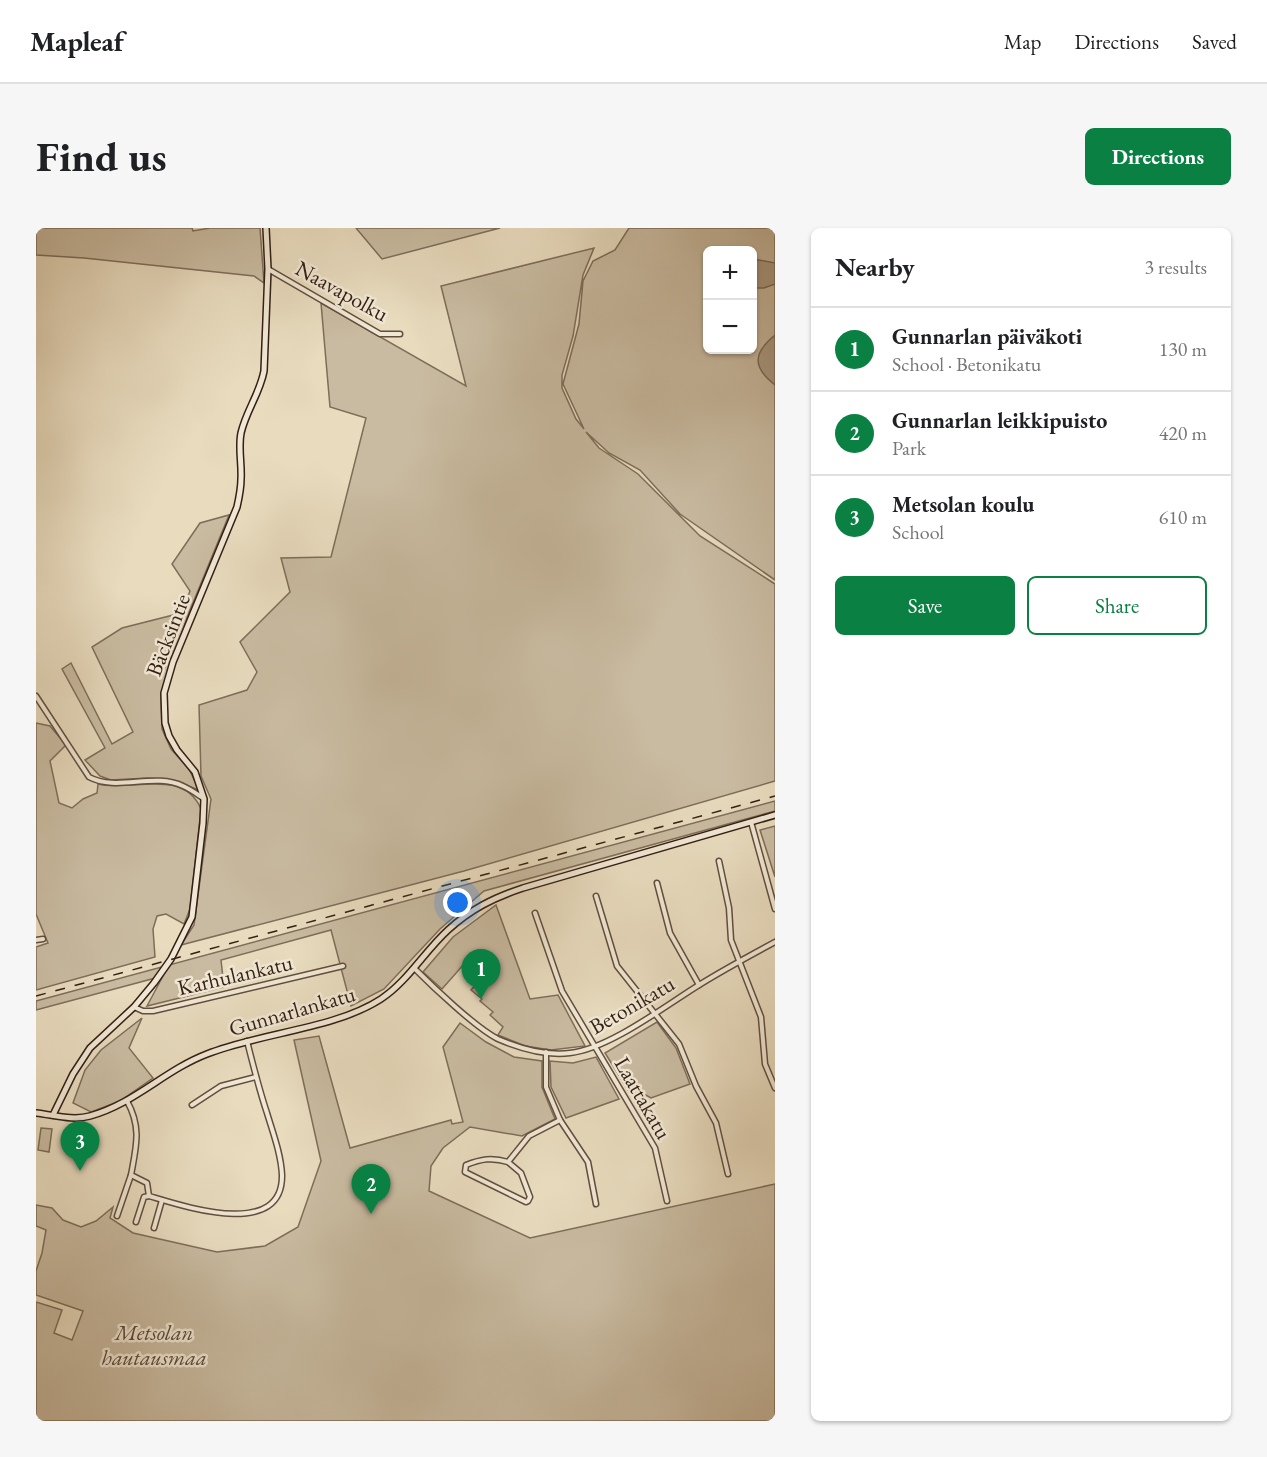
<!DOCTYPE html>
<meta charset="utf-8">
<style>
:root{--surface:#fff;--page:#f6f6f6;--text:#202124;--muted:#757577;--line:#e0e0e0;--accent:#0b8043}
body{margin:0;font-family:"EB Garamond",serif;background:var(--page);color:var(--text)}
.controls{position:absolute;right:18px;top:18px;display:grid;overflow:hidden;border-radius:9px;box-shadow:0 2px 4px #0004}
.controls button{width:54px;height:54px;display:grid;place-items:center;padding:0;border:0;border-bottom:2px solid var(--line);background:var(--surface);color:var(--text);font:30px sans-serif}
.you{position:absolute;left:422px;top:675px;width:21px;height:21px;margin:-15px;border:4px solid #fff;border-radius:50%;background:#1a73e8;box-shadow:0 0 0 9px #1a73e833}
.badge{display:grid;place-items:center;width:39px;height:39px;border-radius:50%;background:var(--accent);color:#fff;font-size:20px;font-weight:700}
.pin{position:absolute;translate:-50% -50px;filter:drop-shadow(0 2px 3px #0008)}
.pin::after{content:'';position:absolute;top:32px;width:21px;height:18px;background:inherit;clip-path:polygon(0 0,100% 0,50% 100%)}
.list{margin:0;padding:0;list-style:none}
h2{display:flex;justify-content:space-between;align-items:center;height:78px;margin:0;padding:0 24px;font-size:26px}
h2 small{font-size:20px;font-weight:400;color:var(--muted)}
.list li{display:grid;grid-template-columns:39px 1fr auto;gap:18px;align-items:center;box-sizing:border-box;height:84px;padding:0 24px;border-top:2px solid var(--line)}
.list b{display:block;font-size:22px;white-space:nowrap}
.list p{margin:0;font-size:20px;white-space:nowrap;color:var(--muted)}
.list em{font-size:20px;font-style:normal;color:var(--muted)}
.actions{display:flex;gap:12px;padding:18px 24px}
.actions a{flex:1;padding:14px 0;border:2px solid var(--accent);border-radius:9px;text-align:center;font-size:21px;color:var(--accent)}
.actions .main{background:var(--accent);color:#fff}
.map{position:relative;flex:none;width:739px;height:1193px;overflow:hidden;border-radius:9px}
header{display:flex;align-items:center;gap:36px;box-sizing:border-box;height:84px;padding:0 30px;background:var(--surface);border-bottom:2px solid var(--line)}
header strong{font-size:28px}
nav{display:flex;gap:33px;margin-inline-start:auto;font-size:21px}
.intro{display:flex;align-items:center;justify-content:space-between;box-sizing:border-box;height:144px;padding:0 36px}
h1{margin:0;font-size:42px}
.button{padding:15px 27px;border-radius:9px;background:var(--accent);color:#fff;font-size:21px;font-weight:700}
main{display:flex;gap:36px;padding:0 36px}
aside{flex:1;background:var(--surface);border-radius:9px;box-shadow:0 2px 4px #0004}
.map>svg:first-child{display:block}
</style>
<header>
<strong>Mapleaf</strong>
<nav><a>Map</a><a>Directions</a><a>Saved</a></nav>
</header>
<div class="intro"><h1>Find us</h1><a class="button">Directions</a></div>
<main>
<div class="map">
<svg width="739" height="1193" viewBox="0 0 739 1193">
<rect width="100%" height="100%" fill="#e8dbbe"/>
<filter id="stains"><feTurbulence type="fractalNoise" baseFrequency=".00333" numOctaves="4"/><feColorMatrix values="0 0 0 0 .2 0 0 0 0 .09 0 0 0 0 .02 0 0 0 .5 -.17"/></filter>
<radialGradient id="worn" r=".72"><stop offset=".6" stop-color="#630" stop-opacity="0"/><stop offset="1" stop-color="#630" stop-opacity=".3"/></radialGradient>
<g fill="#c9bba1" stroke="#7e6d5a" stroke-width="1.5" fill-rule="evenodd">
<path d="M 0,0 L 156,0 L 157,3 L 174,0 L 224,0 L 228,55 L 218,48 L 48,30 L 0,27 Z"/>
<path d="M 320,0 L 464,0 L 346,31 Z"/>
<path d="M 593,0 L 739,0 L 739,352 L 644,286 L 604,242 L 573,225 L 550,204 L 563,220 L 602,246 L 664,308 L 739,356 L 739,553 L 428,643 L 145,717 L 158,697 L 175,571 L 165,548 L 163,477 L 211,462 L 221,444 L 204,414 L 254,364 L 245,330 L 295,329 L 330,190 L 294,179 L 285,75 L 430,158 L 405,58 L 558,20 L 547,47 L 537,108 L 526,147 L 526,160 L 540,191 L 548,201 L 527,156 L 543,96 L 547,53 L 557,33 L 579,22 ZM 672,22 L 716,22 L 716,122 L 672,122 Z"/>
<path d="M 193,287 L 152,387 L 125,466 L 126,501 L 135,521 L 153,541 L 163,562 L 135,552 L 112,550 L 75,552 L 64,548 L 49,532 L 69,520 L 26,441 L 35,435 L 76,516 L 97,504 L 56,419 L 86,400 L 145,385 L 154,363 L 136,336 L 164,295 Z"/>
<path d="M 0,495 L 14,498 L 30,517 L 14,533 L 23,575 L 36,580 L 47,571 L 61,565 L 62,556 C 95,564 147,539 165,581 L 154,681 L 148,696 L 130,686 L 121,688 L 117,701 L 119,729 L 0,762 L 0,719 L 12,715 L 0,686 Z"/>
<path d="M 739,573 L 739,583 L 448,663 L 404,701 L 348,761 L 315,778 L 295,702 L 185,732 L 188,759 L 111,778 L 127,748 L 0,782 L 0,773 Z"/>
<path d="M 739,598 L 739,649 L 724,602 Z"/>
<path d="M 460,677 L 494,771 L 522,767 L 549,818 L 515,822 L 489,818 L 462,807 L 467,799 L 454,787 L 457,784 L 444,773 L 446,771 L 435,762 L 443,753 L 439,750 L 444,744 L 443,739 L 428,736 L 406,761 L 387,744 L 417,709 Z"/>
<path d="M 106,790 L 93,820 L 117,850 L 84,873 L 55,884 L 37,875 L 49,842 L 65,822 Z"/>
<path d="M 621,794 L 640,820 L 654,856 L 615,870 L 606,865 L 594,865 L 569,825 Z"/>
<path d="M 424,795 L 450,814 L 478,829 L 506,833 L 506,859 L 519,891 L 486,908 L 434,899 L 407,920 L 395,938 L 393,963 L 494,1010 L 739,956 L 739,1193 L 0,1193 L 0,1074 L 26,1082 L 18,1105 L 36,1112 L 47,1083 L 0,1067 L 0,1043 L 6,1025 L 10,1002 L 0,998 L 0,977 L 16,980 L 27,992 L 45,999 L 60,993 L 77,979 L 74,990 L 97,1005 L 181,1024 L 229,1018 L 262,999 L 285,933 L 258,812 L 283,808 L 314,920 L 415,892 L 416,896 L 427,894 L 407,819 Z"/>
<path d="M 560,829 L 583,871 L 530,890 L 515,859 L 514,833 L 537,835 Z"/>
<path d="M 5,900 L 16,901 L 13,924 L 2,922 Z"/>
</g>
<g fill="#ab9b84" stroke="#7b6957" stroke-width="1.5">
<path d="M 718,31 L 739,35 L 739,56 L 728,60 L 717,60 Z"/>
<path d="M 739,107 L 739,157 C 716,139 717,125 739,107 Z"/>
</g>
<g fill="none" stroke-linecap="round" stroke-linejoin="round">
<g stroke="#614e3e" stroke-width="7">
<g id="street">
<path d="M 232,41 L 344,106 L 364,106"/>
<path d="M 0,468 L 53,549 C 81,564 118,544 147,558 C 154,561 161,566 167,570"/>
<path d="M 715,594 L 739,681"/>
<path d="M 683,633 L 693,680 L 695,712 L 725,789 L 729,836 L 739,860"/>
<path d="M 621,655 L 634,705 L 663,757"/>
<path d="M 560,668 L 581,738 L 643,816 L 660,858 L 680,895 L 692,946"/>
<path d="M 499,685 L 526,763 L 619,920 L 631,973"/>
<path d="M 0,712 L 7,711"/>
<path d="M 378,740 C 396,758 440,800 462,811 C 483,820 510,828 534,825 C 573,821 629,778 663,757 C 687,742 713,728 739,714"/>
<path d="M 98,779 L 107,783 L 117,783 L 307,738"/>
<path d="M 510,824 L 510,859 L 524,892 L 552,934 L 560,976"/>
<path d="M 91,873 C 106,900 100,919 95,947 L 111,955 L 113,968 C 147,978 247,1012 246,947 C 245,926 237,905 231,885 C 223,861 217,837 211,813"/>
<path d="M 156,877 L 185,858 L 220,849"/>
<path d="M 472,934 C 456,929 445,931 430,937 L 429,944 L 490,974 L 492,973 L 494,969 L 485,945 L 472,934 L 493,908 L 524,892"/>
<path d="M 81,988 L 95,947"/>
<path d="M 100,994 L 108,969 L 113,968"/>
<path d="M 118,1000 L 126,972"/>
</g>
</g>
<g stroke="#341f14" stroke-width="8">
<g id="secondary">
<path d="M 0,885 C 18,887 37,893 54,888 C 98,876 129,842 171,826 C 223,805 299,801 345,771 C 372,753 388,724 412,702 C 435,681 457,670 487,660 L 739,587"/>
<path d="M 17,887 L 37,846 L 54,820 L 98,779 L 118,755 L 135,731 L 156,689 L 167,595 L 168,571 L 159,544 L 141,522 L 133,508 L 129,495 L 128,465 L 137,434 L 201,279 C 203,270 205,261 205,251 C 206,236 202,220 205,205 C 210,183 224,165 228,143 L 232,41 L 230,0"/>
</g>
</g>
<use href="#street" stroke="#f0e8d5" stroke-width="4"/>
<use href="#secondary" stroke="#f0e8d5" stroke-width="5"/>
<path stroke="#341f14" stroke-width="1.5" stroke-dasharray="10 10" stroke-linecap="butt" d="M 0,768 L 739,568"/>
</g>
<g text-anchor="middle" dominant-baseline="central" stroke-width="5" stroke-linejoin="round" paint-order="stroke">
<g font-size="22" fill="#341f14" stroke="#f0e8d5">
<text transform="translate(306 63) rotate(29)">Naavapolku</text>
<text transform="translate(132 407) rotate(-69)">Bäcksintie</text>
<text transform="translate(199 747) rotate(-13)">Karhulankatu</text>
<text transform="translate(596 777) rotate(-30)">Betonikatu</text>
<text transform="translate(256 783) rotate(-16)">Gunnarlankatu</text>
<text transform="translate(607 870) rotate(60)">Laattakatu</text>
</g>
<g font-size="22" font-style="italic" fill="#594637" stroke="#f0e8d5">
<text x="118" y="1104">Metsolan<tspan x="118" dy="25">hautausmaa</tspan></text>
</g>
</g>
<rect width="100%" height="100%" filter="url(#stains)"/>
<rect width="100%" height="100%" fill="url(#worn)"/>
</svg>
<div class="controls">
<button>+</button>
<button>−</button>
</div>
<div class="you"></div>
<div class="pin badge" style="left:445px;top:771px">1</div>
<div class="pin badge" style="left:335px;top:986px">2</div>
<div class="pin badge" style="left:44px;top:943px">3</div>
</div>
<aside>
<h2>Nearby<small>3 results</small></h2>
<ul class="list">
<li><span class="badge">1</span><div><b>Gunnarlan päiväkoti</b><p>School · Betonikatu</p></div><em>130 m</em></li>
<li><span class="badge">2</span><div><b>Gunnarlan leikkipuisto</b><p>Park</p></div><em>420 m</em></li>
<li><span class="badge">3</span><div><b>Metsolan koulu</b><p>School</p></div><em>610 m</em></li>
</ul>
<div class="actions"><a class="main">Save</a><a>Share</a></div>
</aside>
</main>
